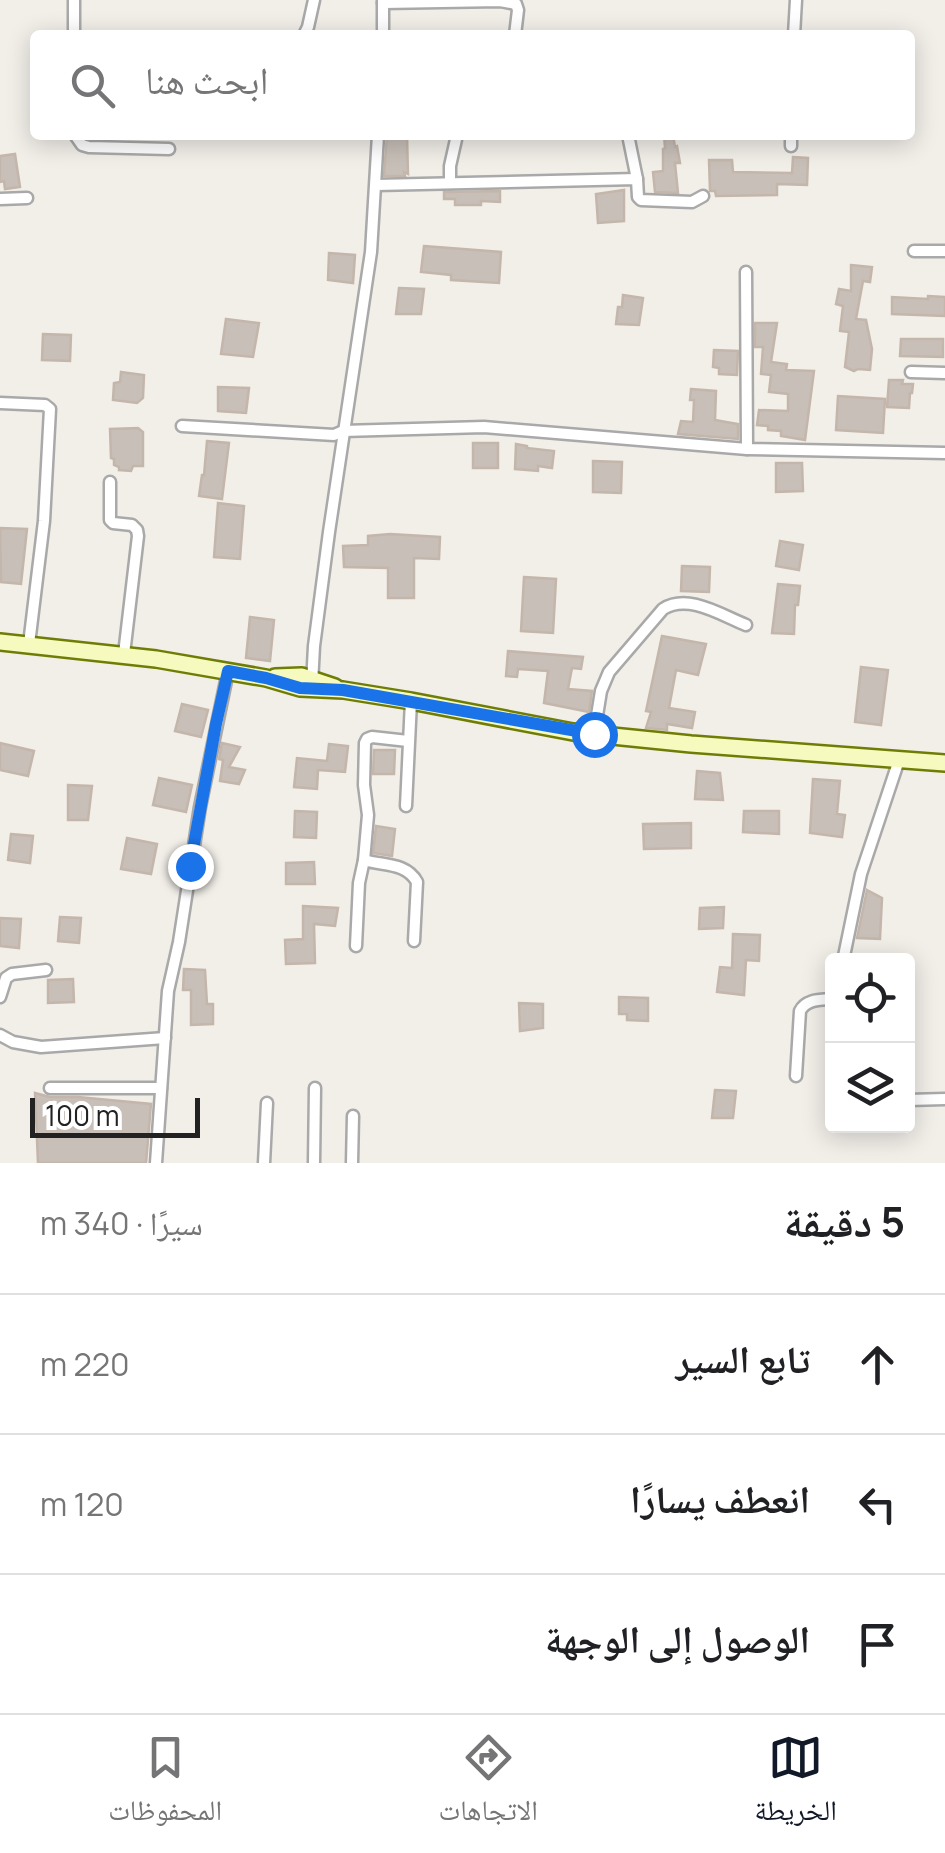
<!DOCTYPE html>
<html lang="ar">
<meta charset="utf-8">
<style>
:root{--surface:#fff;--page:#f6f6f6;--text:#202124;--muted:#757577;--line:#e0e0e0;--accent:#111827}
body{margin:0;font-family:Manrope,"Noto Naskh Arabic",sans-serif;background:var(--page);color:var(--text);direction:rtl}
.controls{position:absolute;right:30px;bottom:30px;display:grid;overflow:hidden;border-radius:10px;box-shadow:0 5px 25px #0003}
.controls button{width:90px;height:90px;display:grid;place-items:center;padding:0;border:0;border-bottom:2px solid var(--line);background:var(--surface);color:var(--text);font:50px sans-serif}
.scale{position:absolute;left:30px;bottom:25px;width:170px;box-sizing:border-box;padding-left:10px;border:5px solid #222;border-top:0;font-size:28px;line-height:35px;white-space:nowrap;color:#222;-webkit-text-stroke:8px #fff;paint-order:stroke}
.stop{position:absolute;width:30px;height:30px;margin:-22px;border:8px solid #1a73e8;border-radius:50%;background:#fff}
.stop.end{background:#1a73e8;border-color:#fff;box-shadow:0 2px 10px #0008}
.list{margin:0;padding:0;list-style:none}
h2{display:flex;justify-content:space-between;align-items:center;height:130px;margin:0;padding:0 40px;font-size:42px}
h2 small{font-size:32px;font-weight:400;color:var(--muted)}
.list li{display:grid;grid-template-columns:65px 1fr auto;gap:30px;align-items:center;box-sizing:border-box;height:140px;padding:0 40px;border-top:2px solid var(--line)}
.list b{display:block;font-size:38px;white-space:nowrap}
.list em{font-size:32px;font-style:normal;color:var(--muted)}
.icon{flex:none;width:55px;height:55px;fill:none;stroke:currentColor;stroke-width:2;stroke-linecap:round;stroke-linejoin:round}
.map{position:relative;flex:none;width:945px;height:1163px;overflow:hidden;direction:ltr}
.search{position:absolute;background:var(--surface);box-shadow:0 5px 25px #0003;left:30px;right:30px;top:30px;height:110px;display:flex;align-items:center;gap:25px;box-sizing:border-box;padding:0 35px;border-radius:10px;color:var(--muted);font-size:38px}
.sheet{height:550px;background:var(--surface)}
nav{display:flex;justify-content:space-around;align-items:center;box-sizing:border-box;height:140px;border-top:2px solid var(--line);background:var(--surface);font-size:28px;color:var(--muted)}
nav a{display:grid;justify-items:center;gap:5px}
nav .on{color:var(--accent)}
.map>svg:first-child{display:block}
</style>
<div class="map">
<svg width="945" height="1163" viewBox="0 0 945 1163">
<rect width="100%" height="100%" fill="#f2efe9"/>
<g fill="#c7bfb8" stroke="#c4b6ab" stroke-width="2.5">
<path d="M 387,135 L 407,135 L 408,174 L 404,172 L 405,176 L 384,176 Z"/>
<path d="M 664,135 L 673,135 L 675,147 L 677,146 L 680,163 L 675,163 L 678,193 L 655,192 L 653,172 L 663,171 L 663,149 L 665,148 Z"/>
<path d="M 15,154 L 20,187 L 5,189 L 4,181 L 0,182 L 0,156 Z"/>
<path d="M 793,157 L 808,158 L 807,185 L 777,184 L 777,195 L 716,196 L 715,191 L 710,191 L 709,160 L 732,160 L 733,172 L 792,173 Z"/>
<path d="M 624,190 L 624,221 L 598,223 L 596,194 Z"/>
<path d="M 500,191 L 500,202 L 481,201 L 481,205 L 455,205 L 455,199 L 444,199 L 444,192 Z"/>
<path d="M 424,246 L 501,252 L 499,283 L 451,280 L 451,275 L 421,272 Z"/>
<path d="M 329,253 L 355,255 L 353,283 L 328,280 Z"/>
<path d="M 851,265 L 872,267 L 870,282 L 863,281 L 856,319 L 866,320 L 872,349 L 870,370 L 858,369 L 854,371 L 845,367 L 849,332 L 840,331 L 843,306 L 836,304 L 839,289 L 851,291 Z"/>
<path d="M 399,288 L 424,289 L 421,314 L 396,314 Z"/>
<path d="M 623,295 L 643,298 L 639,325 L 616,324 L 618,307 L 622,307 Z"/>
<path d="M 928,296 L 945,297 L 945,316 L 892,314 L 892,297 L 928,299 Z"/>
<path d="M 226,319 L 259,323 L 253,357 L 221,354 Z"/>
<path d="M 755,323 L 777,323 L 771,362 L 787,364 L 786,370 L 814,371 L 805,440 L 781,436 L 781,431 L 768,430 L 768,426 L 757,425 L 759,410 L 788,411 L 788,394 L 769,392 L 771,375 L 761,374 L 763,347 L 755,347 Z"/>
<path d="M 43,334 L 71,335 L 70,361 L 42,360 Z"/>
<path d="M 901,339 L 943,339 L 943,357 L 900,356 Z"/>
<path d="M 714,350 L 738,351 L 737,375 L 719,374 L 719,368 L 713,367 Z"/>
<path d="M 121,372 L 144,375 L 143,398 L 137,403 L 113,400 L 114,383 L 120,382 Z"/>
<path d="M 889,380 L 903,380 L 902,384 L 913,384 L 912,393 L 910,393 L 909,408 L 887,407 Z"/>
<path d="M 218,387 L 249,388 L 246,413 L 218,411 Z"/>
<path d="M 691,389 L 716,391 L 715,420 L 738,424 L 738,439 L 678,434 L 681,421 L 693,422 L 694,400 L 690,400 Z"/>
<path d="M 838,396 L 885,399 L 883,433 L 836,430 Z"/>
<path d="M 138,428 L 143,432 L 143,466 L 133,466 L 131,471 L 119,470 L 119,467 L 114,465 L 114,459 L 111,458 L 110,429 Z"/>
<path d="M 207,441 L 229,443 L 222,499 L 199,496 L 202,475 L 204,475 Z"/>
<rect x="473" y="443" width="25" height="25"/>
<path d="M 516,444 L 527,446 L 527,448 L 554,451 L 552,468 L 538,466 L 538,471 L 515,469 Z"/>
<path d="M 593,461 L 622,462 L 621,493 L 593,492 Z"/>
<path d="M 776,463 L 802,463 L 803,491 L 776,492 Z"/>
<path d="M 218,503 L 244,506 L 240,559 L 214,557 Z"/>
<path d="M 0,528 L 27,529 L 21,584 L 1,582 Z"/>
<path d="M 390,534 L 440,537 L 439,559 L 414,558 L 414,598 L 388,598 L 388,568 L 344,567 L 343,546 L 368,545 L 368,536 Z"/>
<path d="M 780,541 L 803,545 L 799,570 L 776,566 Z"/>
<path d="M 682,566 L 710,567 L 709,592 L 681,591 Z"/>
<path d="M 524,577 L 556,579 L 553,633 L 521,631 Z"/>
<path d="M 778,584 L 800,586 L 798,605 L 795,605 L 794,634 L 772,633 Z"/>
<path d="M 250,617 L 274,620 L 270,661 L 246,658 Z"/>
<path d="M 662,636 L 706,644 L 698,675 L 676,670 L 669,708 L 695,712 L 692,728 L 667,724 L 667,730 L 646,728 L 651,712 L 646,711 Z"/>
<path d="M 508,651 L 583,657 L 581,669 L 572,668 L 568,689 L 592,691 L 589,712 L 544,703 L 548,671 L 518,669 L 517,677 L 506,676 Z"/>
<path d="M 861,667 L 888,670 L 881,725 L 855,722 Z"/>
<path d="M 182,704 L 208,710 L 201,737 L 175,731 Z"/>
<path d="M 0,743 L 34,751 L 28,776 L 0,770 Z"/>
<path d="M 222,743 L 240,747 L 229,767 L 245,770 L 239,784 L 220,781 L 223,760 L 219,759 Z"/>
<path d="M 329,744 L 348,746 L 345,772 L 318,770 L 317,789 L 294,787 L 297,758 L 327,761 Z"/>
<path d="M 374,750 L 395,750 L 394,774 L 373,774 Z"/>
<path d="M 697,771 L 720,773 L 723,800 L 695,799 Z"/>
<path d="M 159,778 L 192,785 L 186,812 L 153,805 Z"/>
<path d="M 813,779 L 840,781 L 837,814 L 845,815 L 842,837 L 810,833 Z"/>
<path d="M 68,785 L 92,786 L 88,820 L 68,820 Z"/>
<path d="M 295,811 L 317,812 L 316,838 L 294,837 Z"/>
<path d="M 744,811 L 779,811 L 779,834 L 743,832 Z"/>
<path d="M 691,823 L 691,848 L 644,849 L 643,824 Z"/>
<path d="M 376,826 L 395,829 L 392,856 L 373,853 Z"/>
<path d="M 11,834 L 33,836 L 30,863 L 8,860 Z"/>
<path d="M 127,838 L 157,844 L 151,874 L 121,869 Z"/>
<path d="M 314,862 L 315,884 L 286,884 L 286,863 Z"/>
<path d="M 867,890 L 882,898 L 880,939 L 857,938 Z"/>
<path d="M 303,906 L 338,908 L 335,926 L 314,924 L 315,963 L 286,964 L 285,940 L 303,939 Z"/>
<path d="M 724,907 L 723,928 L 699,929 L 700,908 Z"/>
<path d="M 60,917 L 81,918 L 79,943 L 58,941 Z"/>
<path d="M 0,918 L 21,919 L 19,948 L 0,946 Z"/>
<path d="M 733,934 L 760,935 L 759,961 L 746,960 L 744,995 L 717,992 L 720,967 L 732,968 Z"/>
<path d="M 184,969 L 205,970 L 207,1004 L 213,1004 L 213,1024 L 191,1025 L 191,990 L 183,990 Z"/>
<path d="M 73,979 L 74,1002 L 48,1003 L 48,980 Z"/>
<path d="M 619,997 L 648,998 L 648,1021 L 627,1020 L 627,1014 L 619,1014 Z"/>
<path d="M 519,1003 L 543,1004 L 543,1028 L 520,1031 Z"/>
<path d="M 715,1090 L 736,1091 L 733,1118 L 712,1118 Z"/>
<path d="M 35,1093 L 50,1097 L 78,1097 L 151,1104 L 146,1163 L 38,1163 Z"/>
</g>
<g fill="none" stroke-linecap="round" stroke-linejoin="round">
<g stroke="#a9a9a9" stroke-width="15">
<g id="street">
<path d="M 383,3 L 500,1 L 516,4 L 518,10 L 515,35"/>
<path d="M 74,35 L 74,0"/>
<path d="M 304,35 L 308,27 L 314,0"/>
<path d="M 383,35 L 383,0"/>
<path d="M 794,35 L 796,0"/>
<path d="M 75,135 L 82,145 L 89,147 L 169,149"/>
<path d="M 628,135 L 637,179"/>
<path d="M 791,146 L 791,135"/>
<path d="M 450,183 L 450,166 L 457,135"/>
<path d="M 376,185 L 637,179 L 638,197 L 641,200 L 692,202 L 703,196"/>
<path d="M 0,199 L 27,198"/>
<path d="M 914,251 L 945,251"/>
<path d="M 746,272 L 747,449"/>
<path d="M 911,372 L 945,373"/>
<path d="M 0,403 L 45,405 L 50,409 L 44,521 L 29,644"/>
<path d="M 182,426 L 334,435 L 343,431 L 484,427 L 747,449 L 945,453"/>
<path d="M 110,482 L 110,520 L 113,523 L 132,525 L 137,530 L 138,536 L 124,654"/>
<path d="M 312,684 L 314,646 L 329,532 L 371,252 L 378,135"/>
<path d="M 594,734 L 601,691 L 609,672 L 663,609 C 688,593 721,615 746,625"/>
<path d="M 406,806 L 411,701"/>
<path d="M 364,860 C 383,866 406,862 417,882 L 414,941"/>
<path d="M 356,946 L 359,883 L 364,860 L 368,815 L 364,785 L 365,743 L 367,739 L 372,737 L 408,741"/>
<path d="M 843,961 L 861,874 L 899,760"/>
<path d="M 0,997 L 6,978 L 12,974 L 46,970"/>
<path d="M 0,1035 L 13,1042 L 41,1047 L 165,1038"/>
<path d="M 796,1076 L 800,1011 C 806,999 820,1000 832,999"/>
<path d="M 50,1088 L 161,1088"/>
<path d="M 908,1100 L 945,1099"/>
<path d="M 156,1163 L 168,991 L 179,942 L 200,807 L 228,671"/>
<path d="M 264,1163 L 267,1103"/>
<path d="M 314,1163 L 315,1088"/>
<path d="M 352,1163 L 353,1116"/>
</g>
</g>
<g stroke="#707d05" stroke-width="20">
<g id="secondary">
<path d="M 0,642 L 156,659 L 266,678 L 300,688 L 343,690 L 411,701 L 573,732 L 691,744 L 945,763"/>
<path d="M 275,677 L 302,676 L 335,687"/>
</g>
</g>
<use href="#street" stroke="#fff" stroke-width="10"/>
<use href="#secondary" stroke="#f7fabf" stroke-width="15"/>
</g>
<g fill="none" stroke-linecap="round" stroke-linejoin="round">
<path stroke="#1a73e8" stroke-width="12" d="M 190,866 L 216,724 L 228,671 L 266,678 L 300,688 L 343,690 L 594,734"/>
</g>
</svg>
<div class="controls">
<button><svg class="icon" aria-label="locate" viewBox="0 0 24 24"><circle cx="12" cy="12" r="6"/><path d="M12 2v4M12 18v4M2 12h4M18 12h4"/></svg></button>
<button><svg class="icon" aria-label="layers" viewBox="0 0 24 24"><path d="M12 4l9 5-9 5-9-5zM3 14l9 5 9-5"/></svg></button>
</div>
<div class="scale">100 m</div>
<div class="stop" style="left:594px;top:734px"></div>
<div class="stop end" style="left:190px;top:866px"></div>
<div class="search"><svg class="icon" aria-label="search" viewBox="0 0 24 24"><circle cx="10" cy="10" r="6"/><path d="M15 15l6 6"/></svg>ابحث هنا</div>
</div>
<section class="sheet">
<h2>5 دقيقة<small>سيرًا · 340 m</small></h2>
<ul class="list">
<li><svg class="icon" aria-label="ahead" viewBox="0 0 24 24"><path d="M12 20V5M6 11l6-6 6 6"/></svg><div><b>تابع السير</b></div><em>220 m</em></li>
<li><svg class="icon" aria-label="left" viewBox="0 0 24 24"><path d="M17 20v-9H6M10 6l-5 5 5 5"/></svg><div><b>انعطف يسارًا</b></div><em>120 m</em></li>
<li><svg class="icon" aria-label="arrive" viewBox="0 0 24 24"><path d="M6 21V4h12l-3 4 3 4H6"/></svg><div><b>الوصول إلى الوجهة</b></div></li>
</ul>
</section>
<nav>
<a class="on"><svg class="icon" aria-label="map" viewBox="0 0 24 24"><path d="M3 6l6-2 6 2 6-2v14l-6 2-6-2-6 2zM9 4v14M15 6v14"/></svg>الخريطة</a>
<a><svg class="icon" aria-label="directions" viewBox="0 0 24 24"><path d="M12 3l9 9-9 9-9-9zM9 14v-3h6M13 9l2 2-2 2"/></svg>الاتجاهات</a>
<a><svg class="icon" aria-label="saved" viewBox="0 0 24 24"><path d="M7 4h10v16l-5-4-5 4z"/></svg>المحفوظات</a>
</nav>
